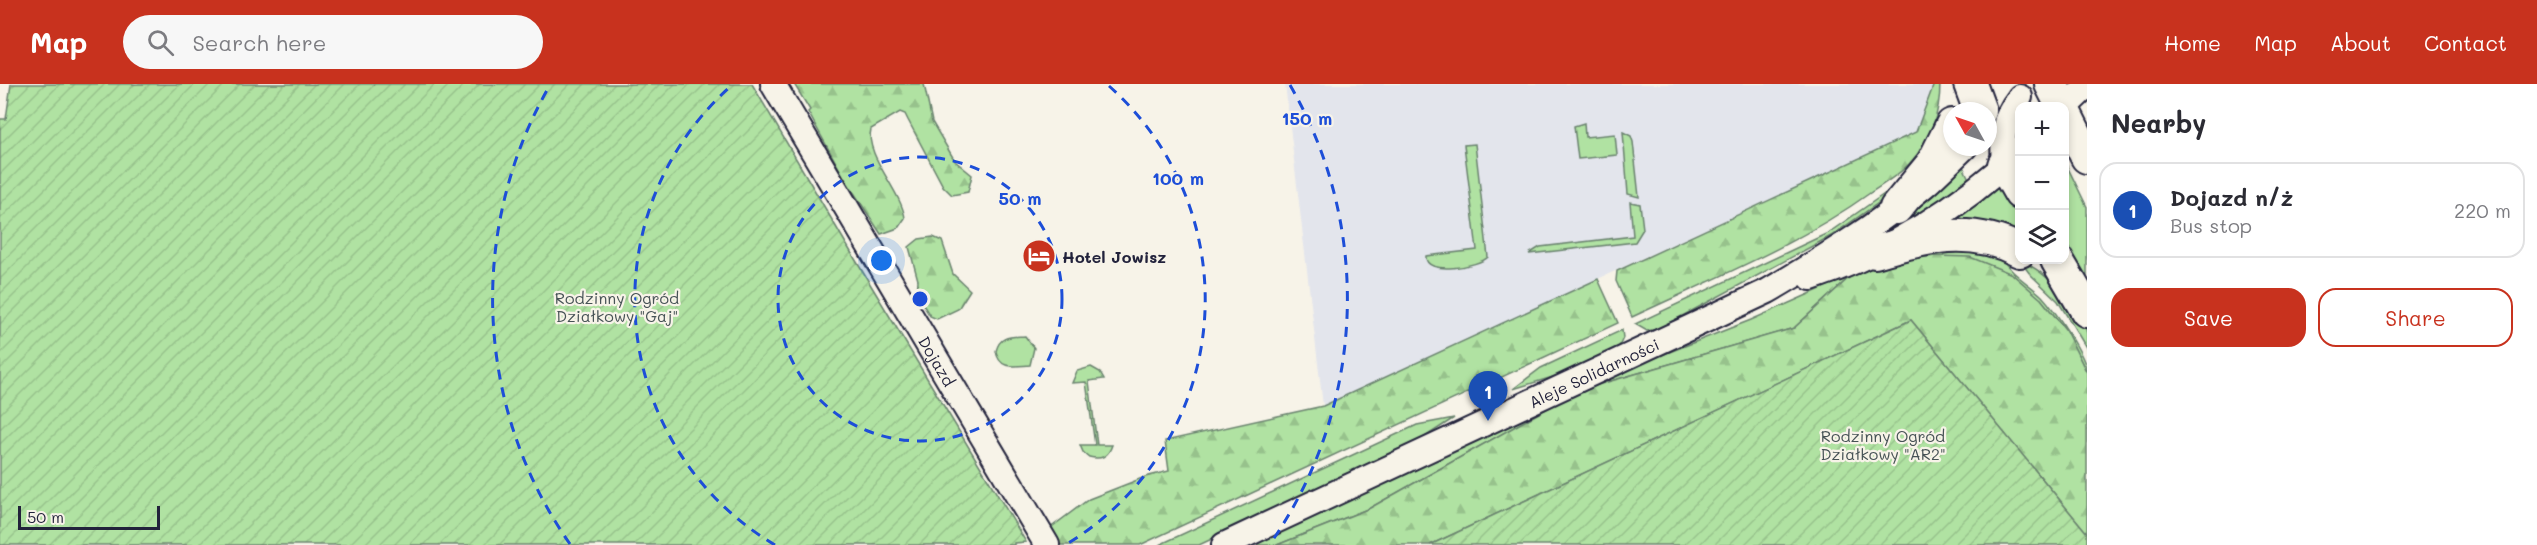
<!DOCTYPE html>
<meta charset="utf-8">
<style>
:root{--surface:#fff;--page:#f7f7f7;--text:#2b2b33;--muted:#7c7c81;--line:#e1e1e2;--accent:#c8321e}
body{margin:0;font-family:Mali,sans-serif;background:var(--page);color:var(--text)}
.controls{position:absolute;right:18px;top:18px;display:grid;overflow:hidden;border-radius:12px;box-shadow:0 3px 9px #0003}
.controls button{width:54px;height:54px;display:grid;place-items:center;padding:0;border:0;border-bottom:2px solid var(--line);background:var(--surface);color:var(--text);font:30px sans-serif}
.compass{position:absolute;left:1943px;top:18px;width:54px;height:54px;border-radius:50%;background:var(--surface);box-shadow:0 3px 9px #0003;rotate:310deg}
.scale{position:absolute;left:18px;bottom:15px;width:142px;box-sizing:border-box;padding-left:6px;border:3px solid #22223b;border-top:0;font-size:16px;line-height:21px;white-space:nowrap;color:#22223b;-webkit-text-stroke:4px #f7f3e8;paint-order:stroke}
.you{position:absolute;left:882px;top:177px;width:21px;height:21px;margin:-15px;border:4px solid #fff;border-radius:50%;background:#1a73e8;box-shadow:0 0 0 9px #1a73e833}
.badge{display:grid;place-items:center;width:39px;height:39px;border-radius:50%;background:var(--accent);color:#fff;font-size:20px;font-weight:700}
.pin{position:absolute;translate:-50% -50px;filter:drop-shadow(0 2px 3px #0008)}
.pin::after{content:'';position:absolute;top:32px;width:21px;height:18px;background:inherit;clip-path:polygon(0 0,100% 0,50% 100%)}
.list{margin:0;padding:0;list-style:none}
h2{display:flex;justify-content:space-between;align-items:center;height:78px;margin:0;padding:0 24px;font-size:26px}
h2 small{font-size:20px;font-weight:400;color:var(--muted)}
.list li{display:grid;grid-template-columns:39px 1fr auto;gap:18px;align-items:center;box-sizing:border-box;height:96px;margin:0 12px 12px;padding:0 12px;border:2px solid var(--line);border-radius:18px}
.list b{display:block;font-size:22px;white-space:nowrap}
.list p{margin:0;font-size:20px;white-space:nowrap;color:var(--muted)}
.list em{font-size:20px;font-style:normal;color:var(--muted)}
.actions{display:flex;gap:12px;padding:18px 24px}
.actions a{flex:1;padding:14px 0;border:2px solid var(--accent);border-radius:18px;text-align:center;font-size:21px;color:var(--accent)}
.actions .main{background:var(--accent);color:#fff}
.icon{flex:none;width:33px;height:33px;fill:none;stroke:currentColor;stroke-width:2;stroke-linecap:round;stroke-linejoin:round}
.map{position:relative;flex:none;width:2087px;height:461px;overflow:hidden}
header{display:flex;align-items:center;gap:36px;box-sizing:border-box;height:84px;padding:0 30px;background:var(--accent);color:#fff}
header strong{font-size:28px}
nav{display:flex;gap:33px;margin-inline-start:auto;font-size:21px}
.search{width:420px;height:54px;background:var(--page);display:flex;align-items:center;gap:15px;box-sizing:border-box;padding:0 21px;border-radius:33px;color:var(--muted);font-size:22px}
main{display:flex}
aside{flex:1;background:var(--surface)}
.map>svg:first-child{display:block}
</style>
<header>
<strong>Map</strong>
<div class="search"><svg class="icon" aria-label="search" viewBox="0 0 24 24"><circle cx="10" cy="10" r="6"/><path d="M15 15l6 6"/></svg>Search here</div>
<nav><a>Home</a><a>Map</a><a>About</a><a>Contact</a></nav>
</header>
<main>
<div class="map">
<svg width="2087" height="461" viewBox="0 0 2087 461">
<defs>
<pattern id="forest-firs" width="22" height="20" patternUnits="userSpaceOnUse" patternTransform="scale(1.5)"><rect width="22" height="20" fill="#b0e2a2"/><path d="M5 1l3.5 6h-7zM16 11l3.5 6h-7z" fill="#97c28c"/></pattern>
<pattern id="garden-furrows" width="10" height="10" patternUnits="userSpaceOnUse" patternTransform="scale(1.5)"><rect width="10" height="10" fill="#b0e2a2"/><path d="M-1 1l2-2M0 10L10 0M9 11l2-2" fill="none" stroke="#97c28c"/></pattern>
</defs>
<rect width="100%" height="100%" fill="#f7f3e8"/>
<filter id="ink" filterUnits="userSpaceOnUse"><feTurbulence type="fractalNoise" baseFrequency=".0167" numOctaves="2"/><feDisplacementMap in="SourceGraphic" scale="12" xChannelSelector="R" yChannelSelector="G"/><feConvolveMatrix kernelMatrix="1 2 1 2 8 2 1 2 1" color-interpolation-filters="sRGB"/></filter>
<g filter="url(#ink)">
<path fill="#e3e5ec" d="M 1285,0 L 1934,0 L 1916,48 L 1323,322 Z"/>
<g fill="#b0e2a2" stroke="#69826e" stroke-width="1.5">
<path d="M 1584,39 L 1585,53 L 1615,50 L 1617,71 L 1578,75 L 1574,42 Z"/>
<path d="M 1623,48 L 1631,52 L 1633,58 L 1639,113 L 1628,110 Z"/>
<path d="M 1475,60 L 1488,173 C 1480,182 1424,193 1426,172 L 1477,166 L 1464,61 Z"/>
<path d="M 1960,76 L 1970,97 C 1926,127 1888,150 1840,171 Z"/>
<path d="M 2064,76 L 2087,123 L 2087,207 L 2065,169 Z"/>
<path d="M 1910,92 L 1891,110 L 1831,152 L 1658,245 L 1647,247 L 1635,240 L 1828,149 Z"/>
<path d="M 1999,102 L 2019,134 L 2019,157 L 1956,137 Z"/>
<path d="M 1630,118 L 1640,120 L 1643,145 L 1635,158 L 1529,170 L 1540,163 L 1633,152 Z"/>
<path d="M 1939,159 L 2001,173 C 2011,190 2028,199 2042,212 C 2054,225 2087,273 2087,289 L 2065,245 L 2041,215 L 1935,172 L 1878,179 Z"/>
<path d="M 2021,178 C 2043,183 2084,227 2087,250 C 2087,255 2087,260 2087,265 L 2058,217 L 2030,190 Z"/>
<path d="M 1852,191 L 1794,244 L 1580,306 L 1370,424 L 1277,461 L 1247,461 L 1616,289 L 1751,236 Z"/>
<path d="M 1622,246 L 1623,254 L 1618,265 L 1566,289 L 1513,305 L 1541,284 Z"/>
<path d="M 1025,252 L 1034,264 L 1030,281 C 1014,282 999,286 996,267 C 1000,251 1011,253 1025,252 Z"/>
<path d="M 1091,283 L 1100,288 L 1104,295 L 1089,297 L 1097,361 L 1112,361 C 1108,373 1101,376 1089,373 L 1083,368 L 1080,361 L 1095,361 L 1086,298 L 1072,299 L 1077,287 Z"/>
<path d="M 1454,334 L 1411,362 L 1199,461 L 1159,461 L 1417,341 Z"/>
</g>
<g fill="url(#forest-firs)" stroke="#69826e" stroke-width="1.5">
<path d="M 794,0 L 924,0 L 932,38 L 955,77 L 972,91 L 968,108 L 952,111 L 943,102 L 908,36 L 905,30 L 900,28 L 871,45 C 864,71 901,106 905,134 L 898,144 L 881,150 L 845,95 L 808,28 L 810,26 Z"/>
<path d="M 1934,0 L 1940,0 C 1940,29 1930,57 1910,79 C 1899,91 1883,100 1870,109 C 1798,161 1713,195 1632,233 L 1616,197 L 1617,187 L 1916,48 Z"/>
<path d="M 933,153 L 942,157 L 953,190 L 970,206 L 958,225 L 937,235 L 930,232 L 917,211 L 918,196 L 909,163 L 919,155 Z"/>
<path d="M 1935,172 L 1970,173 L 2012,190 L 2041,215 L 2065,245 L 2087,289 L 2087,449 L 1911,236 L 1430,461 L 1277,461 L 1370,424 L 1580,306 L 1794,244 L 1852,191 L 1878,179 Z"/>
<path d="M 1598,195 L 1618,239 L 1140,461 L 1059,461 L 1049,445 L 1089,415 L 1145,393 L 1169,387 L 1165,357 L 1323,322 Z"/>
</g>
<g fill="url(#garden-furrows)" stroke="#69826e" stroke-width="1.5">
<path d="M 11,0 L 752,0 L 855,175 L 1026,458 L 1014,459 L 1014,461 L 0,461 L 0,35 L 6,35 Z"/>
<path d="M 1911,236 L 2087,449 L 2087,461 L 1430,461 Z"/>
</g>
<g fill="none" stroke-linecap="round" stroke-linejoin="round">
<g stroke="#22223b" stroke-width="28">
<g id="minor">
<path id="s1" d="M 773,0 L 1047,461"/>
<path d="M 2064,24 L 2087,2"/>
<path d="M 2004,81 C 2002,52 2002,36 2020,13"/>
<path d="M 1811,194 C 1888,169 1961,123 2020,67"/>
<path id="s2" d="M 1224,461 L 1768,207 C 1822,175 1877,142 1925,101 C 1939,89 1951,76 1965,63"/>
</g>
</g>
<g stroke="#22223b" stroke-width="36">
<g id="major">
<path d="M 1970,0 L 1980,27"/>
<path d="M 2051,0 L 2062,22"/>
<path d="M 2064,27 L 2087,73"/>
<path d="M 2004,81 L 2020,109"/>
<path d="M 1896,124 L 1933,79 L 1952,41"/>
<path d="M 1875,168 C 1925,153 1971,141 2020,167"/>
<path d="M 2057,176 L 2087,227"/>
</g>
</g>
<use href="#minor" stroke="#f7f3e8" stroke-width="24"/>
<use href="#major" stroke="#f7f3e8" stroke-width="32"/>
</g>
</g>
<g fill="none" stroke="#1d4ed8" stroke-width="3" stroke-dasharray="10 8">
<circle cx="920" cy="215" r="142"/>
<path d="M775 461A285 285 0 0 1 731 2M1109 2A285 285 0 0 1 1065 461"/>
<path d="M570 460A427 427 0 0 1 550 1M1290 1A427 427 0 0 1 1270 460"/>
</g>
<defs>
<g id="hotel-disc" transform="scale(1.725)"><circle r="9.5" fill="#c8321e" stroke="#f7f3e8"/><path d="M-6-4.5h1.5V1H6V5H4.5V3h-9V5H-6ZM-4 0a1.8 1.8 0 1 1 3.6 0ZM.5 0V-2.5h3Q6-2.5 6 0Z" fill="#fff"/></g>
</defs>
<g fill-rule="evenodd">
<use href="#hotel-disc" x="1039" y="172"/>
</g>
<g text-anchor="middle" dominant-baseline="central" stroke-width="4.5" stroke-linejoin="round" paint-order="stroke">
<g font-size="16" font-weight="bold" fill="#22223b" stroke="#f7f3e8" text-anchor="start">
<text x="1062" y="172">Hotel Jowisz</text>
</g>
<g font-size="16" fill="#465255" stroke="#f7f3e8">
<text x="617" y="213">Rodzinny Ogród<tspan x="617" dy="18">Działkowy "Gaj"</tspan></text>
<text x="1883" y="351">Rodzinny Ogród<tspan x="1883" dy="18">Działkowy "AR2"</tspan></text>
</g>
<g font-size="16" fill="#22223b" stroke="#f7f3e8">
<text stroke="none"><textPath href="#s1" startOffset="322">Dojazd</textPath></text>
<text stroke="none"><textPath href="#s2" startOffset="408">Aleje Solidarności</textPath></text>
</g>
</g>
<circle cx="920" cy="215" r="9" fill="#1d4ed8" stroke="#f7f3e8" stroke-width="3"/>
<g font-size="18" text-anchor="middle" font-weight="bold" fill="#1d4ed8" stroke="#f7f3e8" stroke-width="4.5" stroke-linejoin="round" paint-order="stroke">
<text x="1307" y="41">150 m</text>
<text x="1178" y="101">100 m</text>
<text x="1020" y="121">50 m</text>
</g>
</svg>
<div class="controls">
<button>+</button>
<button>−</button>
<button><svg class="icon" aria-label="layers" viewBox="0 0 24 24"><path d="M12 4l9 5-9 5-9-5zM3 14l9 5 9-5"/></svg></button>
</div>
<svg class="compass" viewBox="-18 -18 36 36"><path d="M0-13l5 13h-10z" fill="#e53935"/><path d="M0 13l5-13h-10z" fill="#7c7c81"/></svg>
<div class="scale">50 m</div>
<div class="you"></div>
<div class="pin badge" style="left:1488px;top:337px;background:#1a4fb4">1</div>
</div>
<aside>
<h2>Nearby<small></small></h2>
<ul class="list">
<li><span class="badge" style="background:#1a4fb4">1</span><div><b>Dojazd n/ż</b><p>Bus stop</p></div><em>220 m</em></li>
</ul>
<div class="actions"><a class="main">Save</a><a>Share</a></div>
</aside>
</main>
